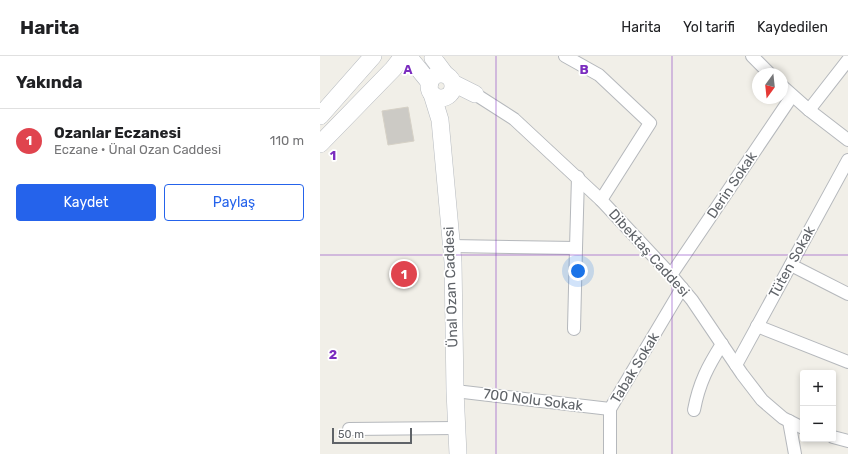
<!DOCTYPE html>
<html lang="tr">
<meta charset="utf-8">
<style>
:root{--surface:#fff;--page:#f2f2f2;--text:#202124;--muted:#757577;--line:#e0e0e0;--accent:#2563eb}
body{margin:0;font-family:Rubik,sans-serif;background:var(--page);color:var(--text)}
.controls{position:absolute;right:12px;bottom:12px;display:grid;overflow:hidden;border-radius:4px;box-shadow:0 2px 6px #0003}
.controls button{width:36px;height:36px;display:grid;place-items:center;padding:0;border:0;border-bottom:1px solid var(--line);background:var(--surface);color:var(--text);font:20px sans-serif}
.compass{position:absolute;left:432px;top:12px;width:36px;height:36px;border-radius:50%;background:var(--surface);box-shadow:0 2px 6px #0003;rotate:195deg}
.scale{position:absolute;left:12px;bottom:10px;width:80px;box-sizing:border-box;padding-left:4px;border:2px solid #5f6368;border-top:0;font-size:11px;line-height:14px;white-space:nowrap;color:#5f6368;-webkit-text-stroke:3px #fff;paint-order:stroke}
.you{position:absolute;left:258px;top:215px;width:14px;height:14px;margin:-10px;border:3px solid #fff;border-radius:50%;background:#1a73e8;box-shadow:0 0 0 6px #1a73e833}
.badge{display:grid;place-items:center;width:26px;height:26px;border-radius:50%;background:var(--accent);color:#fff;font-size:13px;font-weight:700}
.pin{position:absolute;translate:-50% -50%;border:2px solid #fff;box-shadow:0 1px 4px #0006}
.list{margin:0;padding:0;list-style:none}
h2{display:flex;justify-content:space-between;align-items:center;height:52px;margin:0;padding:0 16px;font-size:17px}
h2 small{font-size:13px;font-weight:400;color:var(--muted)}
.list li{display:grid;grid-template-columns:26px 1fr auto;gap:12px;align-items:center;box-sizing:border-box;height:64px;padding:0 16px;border-top:1px solid var(--line)}
.list b{display:block;font-size:15px;white-space:nowrap}
.list p{margin:0;font-size:13px;white-space:nowrap;color:var(--muted)}
.list em{font-size:13px;font-style:normal;color:var(--muted)}
.actions{display:flex;gap:8px;padding:12px 16px}
.actions a{flex:1;padding:9px 0;border:1px solid var(--accent);border-radius:4px;text-align:center;font-size:14px;color:var(--accent)}
.actions .main{background:var(--accent);color:#fff}
.map{position:relative;flex:none;width:528px;height:398px;overflow:hidden}
header{display:flex;align-items:center;gap:24px;box-sizing:border-box;height:56px;padding:0 20px;background:var(--surface);border-bottom:1px solid var(--line)}
header strong{font-size:19px}
nav{display:flex;gap:22px;margin-inline-start:auto;font-size:14px}
main{display:flex}
aside{flex:1;background:var(--surface)}
.map>svg:first-child{display:block}
</style>
<header>
<strong>Harita</strong>
<nav><a>Harita</a><a>Yol tarifi</a><a>Kaydedilen</a></nav>
</header>
<main>
<aside>
<h2>Yakında<small></small></h2>
<ul class="list">
<li><span class="badge" style="background:#e0444e">1</span><div><b>Ozanlar Eczanesi</b><p>Eczane · Ünal Ozan Caddesi</p></div><em>110 m</em></li>
</ul>
<div class="actions"><a class="main">Kaydet</a><a>Paylaş</a></div>
</aside>
<div class="map">
<svg width="528" height="398" viewBox="0 0 528 398">
<rect width="100%" height="100%" fill="#f1efe8"/>
<path fill="#cccac5" stroke="#d6d1c6" d="M 88,51 L 94,85 L 68,89 L 62,55 Z"/>
<g fill="none" stroke-linecap="round" stroke-linejoin="round">
<g stroke="#b5b8bc" stroke-width="14">
<g id="street">
<path d="M 245,0 L 279,19 L 330,67 L 281,144"/>
<path d="M 432,0 L 450,18"/>
<path d="M 462,30 L 489,54 L 528,84"/>
<path d="M 155,38 L 194,63 L 281,144 L 351,219 L 372,244 L 422,318 L 442,344 L 463,362 L 483,372"/>
<path d="M 489,54 L 528,4"/>
<path d="M 131,190 L 256,192 L 254,273"/>
<path d="M 256,192 L 258,121"/>
<path d="M 471,209 L 528,238"/>
<path d="M 351,219 L 472,40"/>
<path d="M 437,270 L 528,306"/>
<path d="M 416,309 L 528,104"/>
<path d="M 135,335 L 290,353"/>
<path d="M 374,354 C 379,327 388,310 402,288"/>
<path d="M 469,365 L 475,398"/>
<path d="M 29,373 L 136,372"/>
<path d="M 513,381 L 528,385"/>
<path d="M 290,398 L 290,353 L 362,232"/>
</g>
</g>
<g stroke="#b6babf" stroke-width="18">
<g id="secondary">
<path d="M 88,0 L 110,27"/>
<path d="M 114,0 L 113,2 L 125,18"/>
<circle cx="121" cy="30" r="12"/>
<path d="M 133,27 L 155,38"/>
<path d="M 112,38 L 120,64 L 133,206 L 135,335 L 138,398"/>
<path d="M 0,60 L 53,0"/>
<path d="M 0,88 L 73,13 L 83,0"/>
</g>
</g>
<use href="#street" stroke="#fff" stroke-width="12"/>
<use href="#secondary" stroke="#fff" stroke-width="17"/>
</g>
<path fill="none" stroke="#7b2cbf" stroke-width="1" stroke-opacity="0.55" d="M 176,0 L 176,398M 352,0 L 352,398M 0,199 L 528,199"/>
<g text-anchor="middle" dominant-baseline="central" stroke-width="3.5" stroke-linejoin="round" paint-order="stroke">
<g font-size="14" fill="#5f6368" stroke="#fff">
<text transform="translate(412 129) rotate(-56)">Derin Sokak</text>
<text transform="translate(329 197) rotate(48)">Dibektaş Caddesi</text>
<text transform="translate(472 206) rotate(-61)">Tüten Sokak</text>
<text transform="translate(131 231) rotate(-92)">Ünal Ozan Caddesi</text>
<text transform="translate(315 312) rotate(-59)">Tabak Sokak</text>
<text transform="translate(213 344) rotate(7)">700 Nolu Sokak</text>
</g>
</g>
<g font-size="13" text-anchor="middle" font-weight="bold" fill="#7b2cbf" stroke="#fff" stroke-width="3.5" stroke-linejoin="round" paint-order="stroke">
<text x="88" y="18">A</text>
<text x="264" y="18">B</text>
<text x="13" y="104">1</text>
<text x="13" y="303">2</text>
</g>
</svg>
<div class="controls">
<button>+</button>
<button>−</button>
</div>
<svg class="compass" viewBox="-18 -18 36 36"><path d="M0-13l5 13h-10z" fill="#e53935"/><path d="M0 13l5-13h-10z" fill="#757577"/></svg>
<div class="scale">50 m</div>
<div class="you"></div>
<div class="pin badge" style="left:84px;top:218px;background:#e0444e">1</div>
</div>
</main>
